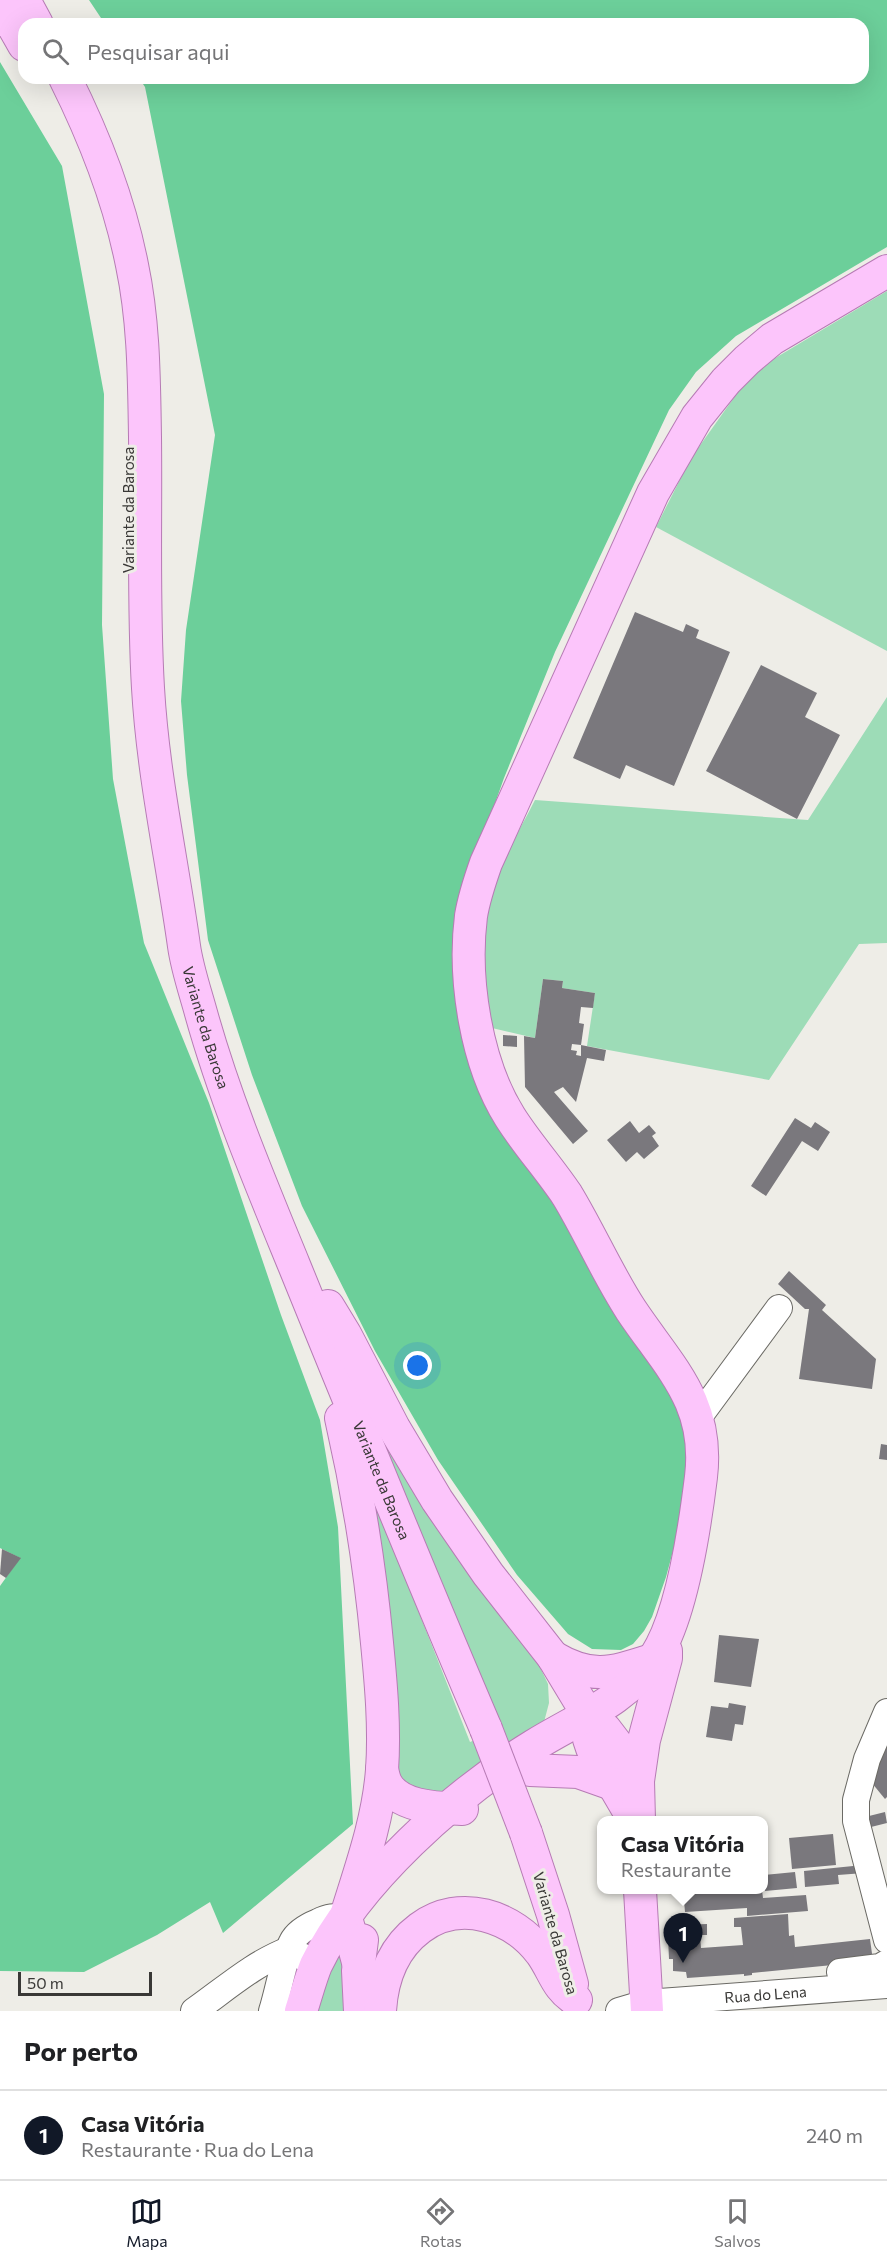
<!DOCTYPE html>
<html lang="pt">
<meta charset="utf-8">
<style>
:root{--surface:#fff;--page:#f2f2f2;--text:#202124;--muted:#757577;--line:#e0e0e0;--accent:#111827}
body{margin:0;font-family:Commissioner,sans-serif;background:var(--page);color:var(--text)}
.scale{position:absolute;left:18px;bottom:15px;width:134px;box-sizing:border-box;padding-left:6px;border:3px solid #393836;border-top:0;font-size:16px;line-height:21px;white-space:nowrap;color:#393836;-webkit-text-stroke:4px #eeede7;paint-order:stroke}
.you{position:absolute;left:418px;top:1366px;width:21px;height:21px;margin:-15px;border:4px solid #fff;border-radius:50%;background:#1a73e8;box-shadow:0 0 0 9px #1a73e833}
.badge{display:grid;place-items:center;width:39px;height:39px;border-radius:50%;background:var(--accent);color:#fff;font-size:20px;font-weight:700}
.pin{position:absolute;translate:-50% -50px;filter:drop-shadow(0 2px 3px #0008)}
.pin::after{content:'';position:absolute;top:32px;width:21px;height:18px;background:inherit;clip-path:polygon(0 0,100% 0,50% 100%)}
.popup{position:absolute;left:597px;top:1816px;width:171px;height:78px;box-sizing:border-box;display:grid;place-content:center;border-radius:12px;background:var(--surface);filter:drop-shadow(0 2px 4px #0005);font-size:20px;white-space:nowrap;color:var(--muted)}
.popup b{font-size:22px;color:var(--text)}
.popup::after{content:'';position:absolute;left:50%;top:100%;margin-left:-12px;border:12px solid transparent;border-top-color:var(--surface)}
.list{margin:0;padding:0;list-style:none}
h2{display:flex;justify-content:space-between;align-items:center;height:78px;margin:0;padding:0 24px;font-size:26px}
h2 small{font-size:20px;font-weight:400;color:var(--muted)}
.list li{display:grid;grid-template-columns:39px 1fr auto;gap:18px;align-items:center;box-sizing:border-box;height:90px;padding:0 24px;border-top:2px solid var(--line)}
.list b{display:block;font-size:22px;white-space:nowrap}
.list p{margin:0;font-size:20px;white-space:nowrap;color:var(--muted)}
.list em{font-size:20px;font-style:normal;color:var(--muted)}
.icon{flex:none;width:33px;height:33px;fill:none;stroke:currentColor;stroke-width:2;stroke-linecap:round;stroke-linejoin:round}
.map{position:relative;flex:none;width:887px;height:2011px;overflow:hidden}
.search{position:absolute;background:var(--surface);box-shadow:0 6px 24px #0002;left:18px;right:18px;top:18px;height:66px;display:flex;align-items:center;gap:15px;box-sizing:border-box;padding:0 21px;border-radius:18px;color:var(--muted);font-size:22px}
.sheet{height:168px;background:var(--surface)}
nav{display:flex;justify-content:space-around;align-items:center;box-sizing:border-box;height:84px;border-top:2px solid var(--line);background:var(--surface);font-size:16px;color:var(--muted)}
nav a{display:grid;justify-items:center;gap:3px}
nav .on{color:var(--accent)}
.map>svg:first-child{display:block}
</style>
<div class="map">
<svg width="887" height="2011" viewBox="0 0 887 2011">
<rect width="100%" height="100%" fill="#eeede7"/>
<g fill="#9ddcb7">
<path d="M 887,291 L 887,651 L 656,527 L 691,458 L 743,385 L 772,360 Z"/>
<path d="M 887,697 L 887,943 L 859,944 L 769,1080 L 587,1046 L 595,993 L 562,988 L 563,981 L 543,979 L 535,1038 L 492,1028 C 486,985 478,939 490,895 C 498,865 521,828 535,800 L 808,820 Z"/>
<path d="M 364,1397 L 532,1650 L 548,1684 L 549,1703 L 544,1722 L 455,1789 C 425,1797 422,1792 396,1778 L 362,1468 L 470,1742 L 503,1729 Z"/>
<path d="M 343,1939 L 356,2011 L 312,2011 Z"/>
</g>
<g fill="#6ccf9a">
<path d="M 89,0 L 887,0 L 887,247 L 736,336 L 696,372 L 669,410 L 555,652 L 504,778 L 460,902 L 455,940 L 551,1194 L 688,1417 L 686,1503 L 666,1577 L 652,1617 L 644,1631 L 633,1644 L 621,1650 L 592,1649 L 568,1634 L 517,1575 L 438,1460 L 375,1351 L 302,1206 L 252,1075 L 208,940 L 187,775 L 181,701 L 186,630 L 215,435 L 145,87 L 139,78 L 863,78 L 863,24 L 105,24 Z"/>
<path d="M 0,62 L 62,166 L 104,394 L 102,625 L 113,779 L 144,943 L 209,1103 L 281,1315 L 320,1420 L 338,1527 L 353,1824 L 223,1933 L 210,1902 L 157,1935 L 84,1972 L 0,1971 L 0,1586 L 20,1558 L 0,1548 Z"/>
</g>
<g fill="#7a787d">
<path d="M 635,612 L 683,632 L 686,624 L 699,630 L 696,638 L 730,652 L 674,786 L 626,765 L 620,779 L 573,758 Z"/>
<path d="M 761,665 L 817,693 L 805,717 L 840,735 L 797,819 L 706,771 Z"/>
<path d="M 543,979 L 563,981 L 562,988 L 595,993 L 593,1008 L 581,1007 L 579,1023 L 584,1024 L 581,1045 L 572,1044 L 571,1050 L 577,1051 L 576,1055 L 581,1056 L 581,1045 L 606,1050 L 604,1061 L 587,1058 L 576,1102 L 563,1087 L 554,1092 L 588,1131 L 573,1144 L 525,1087 L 524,1036 L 535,1038 Z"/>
<path d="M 503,1035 L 517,1036 L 517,1047 L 503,1046 Z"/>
<path d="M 795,1118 L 811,1128 L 815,1122 L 830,1132 L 818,1151 L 802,1141 L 766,1196 L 751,1186 Z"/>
<path d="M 630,1121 L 639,1133 L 649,1125 L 656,1133 L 652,1136 L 659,1146 L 644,1159 L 637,1152 L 626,1162 L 607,1140 Z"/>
<path d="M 789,1271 L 826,1305 L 822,1310 L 876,1359 L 872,1389 L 799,1379 L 809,1309 L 805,1309 L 778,1284 Z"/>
<path d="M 881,1444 L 887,1445 L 887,1460 L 879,1459 Z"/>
<path d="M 2,1549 L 21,1558 L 6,1578 L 0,1574 Z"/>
<path d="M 719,1635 L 759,1639 L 751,1687 L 714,1682 Z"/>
<path d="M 729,1703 L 746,1706 L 743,1725 L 735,1724 L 732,1741 L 706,1737 L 711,1706 L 728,1708 Z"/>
<path d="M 887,1744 L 887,1797 L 885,1799 L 867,1777 Z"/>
<path d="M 885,1812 L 887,1823 L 867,1828 L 865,1817 Z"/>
<path d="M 833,1834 L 836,1865 L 792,1869 L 789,1838 Z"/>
<path d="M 863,1865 L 864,1873 L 838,1875 L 839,1884 L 805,1887 L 804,1871 Z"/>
<path d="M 795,1872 L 797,1888 L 765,1891 L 764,1875 Z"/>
<path d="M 683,1890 L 762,1890 L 763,1898 L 806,1895 L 808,1911 L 747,1916 L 747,1908 L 685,1912 Z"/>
<path d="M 788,1914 L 789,1936 L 794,1935 L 795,1947 L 870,1939 L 873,1961 L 752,1973 L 752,1975 L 744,1976 L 744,1974 L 687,1978 L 686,1972 L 673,1971 L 673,1959 L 669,1959 L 668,1937 L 677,1937 L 677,1925 L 707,1924 L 707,1935 L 700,1935 L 701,1948 L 743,1945 L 741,1927 L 734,1927 L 734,1918 Z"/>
</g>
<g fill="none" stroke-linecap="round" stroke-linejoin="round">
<g stroke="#6b6a65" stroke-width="28">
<g id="minor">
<path d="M 698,1418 L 779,1308"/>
<path d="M 887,1712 L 867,1759 L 856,1800 L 856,1821 L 887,1940"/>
<path d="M 840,1972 L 880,1967 L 887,1963"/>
<path d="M 194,2011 C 224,1990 254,1963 289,1950 L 317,1964"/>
<path d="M 272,2011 C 278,1993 284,1957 292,1942 C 297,1932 308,1926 318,1922 C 328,1917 334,1916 345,1919"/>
<path id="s1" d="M 619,2011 L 646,2003 L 887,1985"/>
</g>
</g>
<g stroke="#b67bb4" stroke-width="34">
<g id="major">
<path d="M 24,0 L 37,24"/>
<path d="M 0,3 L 24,45"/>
<path id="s2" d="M 65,78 C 95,138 119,199 132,265 C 144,322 144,379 145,437 C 146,521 143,605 148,688 C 153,775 172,860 184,946 C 187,968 195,991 201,1013 C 225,1099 260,1182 294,1265 C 357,1420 420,1575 486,1729"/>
<path d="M 328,1306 L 345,1334 L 394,1428 L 437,1500 L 488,1574 L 553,1657 L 588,1715 L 605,1729 L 618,1746 L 638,1781"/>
<path d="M 341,1418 C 358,1492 370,1567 377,1643 C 381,1684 385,1728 382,1770 C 378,1822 360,1870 345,1919 L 348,1925 L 358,1962"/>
<path d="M 553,1657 C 592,1680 611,1673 652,1660"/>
<path d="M 588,1715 L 589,1739 L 592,1748 L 634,1820"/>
<path d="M 382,1769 C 383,1774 384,1779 386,1783 C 399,1808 439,1808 462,1809"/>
<path d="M 530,1770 L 578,1772 L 612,1784"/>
<path d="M 639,1820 L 638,1781 L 644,1740 L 666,1658 L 666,1651"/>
<path d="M 526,1833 L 553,1915 L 572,1984"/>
<path d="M 640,1890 L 647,2011"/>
<path d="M 301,2011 C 306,1996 310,1980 316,1965 C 357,1881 454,1795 533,1746 C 576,1719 626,1701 655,1657 C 682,1616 695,1526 701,1477 C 710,1402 669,1367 631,1310 C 607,1273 590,1233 567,1195 C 549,1168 527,1144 510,1117 C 476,1063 463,979 471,916 C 474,898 480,880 486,863 L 653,493 L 697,417 L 726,381 L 747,360 L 772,339 L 887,271"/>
<path d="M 360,2011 L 358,1971 L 362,1940"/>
<path d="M 380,2011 C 382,1978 393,1948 420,1928 C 460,1898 513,1916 541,1953 C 554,1971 556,1988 576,2000"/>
</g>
</g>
<use href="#minor" stroke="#fff" stroke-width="26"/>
<use href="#major" stroke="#fcc5fb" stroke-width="32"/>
<g stroke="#b67bb4" stroke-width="34" stroke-linecap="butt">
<path id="major-bridge" d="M 486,1729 L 526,1833"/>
</g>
<use href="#major-bridge" stroke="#fcc5fb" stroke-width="32"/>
</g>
<g text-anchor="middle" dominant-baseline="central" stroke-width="6" stroke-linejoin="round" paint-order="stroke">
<g font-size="15" fill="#393836" stroke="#eeede7">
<text transform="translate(128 510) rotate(-90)">Variante da Barosa</text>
<text stroke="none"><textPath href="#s2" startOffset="968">Variante da Barosa</textPath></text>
<text stroke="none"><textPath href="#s2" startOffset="1454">Variante da Barosa</textPath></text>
<text transform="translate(556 1933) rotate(74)">Variante da Barosa</text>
<text stroke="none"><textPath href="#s1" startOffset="148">Rua do Lena</textPath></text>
</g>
</g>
</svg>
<div class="scale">50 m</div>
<div class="you"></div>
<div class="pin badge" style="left:683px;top:1963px">1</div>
<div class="popup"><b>Casa Vitória</b>Restaurante</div>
<div class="search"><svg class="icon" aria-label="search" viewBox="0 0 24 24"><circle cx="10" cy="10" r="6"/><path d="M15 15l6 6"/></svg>Pesquisar aqui</div>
</div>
<section class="sheet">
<h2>Por perto<small></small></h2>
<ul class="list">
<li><span class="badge">1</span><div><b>Casa Vitória</b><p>Restaurante · Rua do Lena</p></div><em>240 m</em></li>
</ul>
</section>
<nav>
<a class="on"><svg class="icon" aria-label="map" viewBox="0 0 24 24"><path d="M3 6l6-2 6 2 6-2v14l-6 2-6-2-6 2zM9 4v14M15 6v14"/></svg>Mapa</a>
<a><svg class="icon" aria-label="directions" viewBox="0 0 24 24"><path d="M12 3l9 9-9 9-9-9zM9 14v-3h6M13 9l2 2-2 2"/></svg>Rotas</a>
<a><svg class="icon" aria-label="saved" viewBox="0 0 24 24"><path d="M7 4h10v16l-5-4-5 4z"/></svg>Salvos</a>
</nav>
